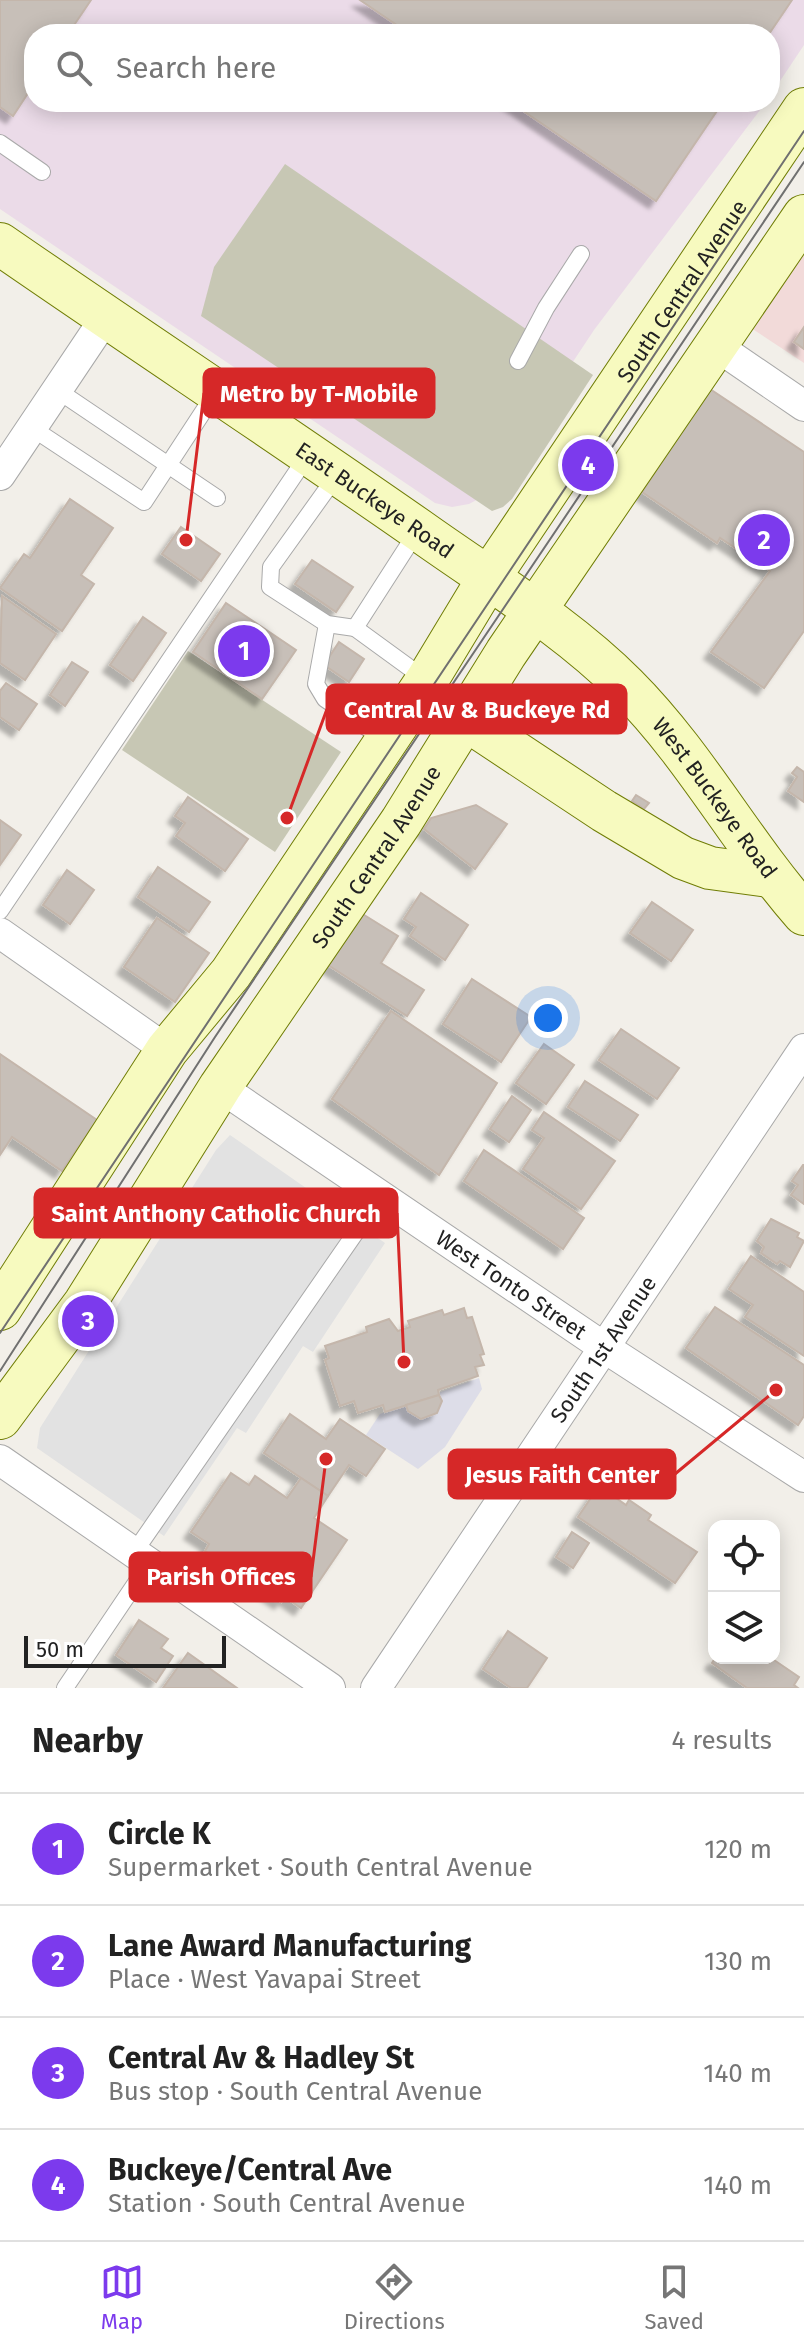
<!DOCTYPE html>
<meta charset="utf-8">
<style>
:root{--surface:#fff;--page:#f6f6f6;--text:#222;--muted:#767676;--line:#e0e0e0;--accent:#7c3aed}
body{margin:0;font-family:"Fira Sans",sans-serif;background:var(--page);color:var(--text)}
.controls{position:absolute;right:24px;bottom:24px;display:grid;overflow:hidden;border-radius:16px;box-shadow:0 4px 20px #0003}
.controls button{width:72px;height:72px;display:grid;place-items:center;padding:0;border:0;border-bottom:2px solid var(--line);background:var(--surface);color:var(--text);font:40px sans-serif}
.scale{position:absolute;left:24px;bottom:20px;width:202px;box-sizing:border-box;padding-left:8px;border:4px solid #222;border-top:0;font-size:22px;line-height:28px;white-space:nowrap;color:#222;-webkit-text-stroke:6px #fff;paint-order:stroke}
.you{position:absolute;left:548px;top:1018px;width:28px;height:28px;margin:-20px;border:6px solid #fff;border-radius:50%;background:#1a73e8;box-shadow:0 0 0 12px #1a73e833}
.badge{display:grid;place-items:center;width:52px;height:52px;border-radius:50%;background:var(--accent);color:#fff;font-size:26px;font-weight:700}
.pin{position:absolute;translate:-50% -50%;border:4px solid #fff;box-shadow:0 2px 8px #0006}
.list{margin:0;padding:0;list-style:none}
h2{display:flex;justify-content:space-between;align-items:center;height:104px;margin:0;padding:0 32px;font-size:34px}
h2 small{font-size:26px;font-weight:400;color:var(--muted)}
.list li{display:grid;grid-template-columns:52px 1fr auto;gap:24px;align-items:center;box-sizing:border-box;height:112px;padding:0 32px;border-top:2px solid var(--line)}
.list b{display:block;font-size:30px;white-space:nowrap}
.list p{margin:0;font-size:26px;white-space:nowrap;color:var(--muted)}
.list em{font-size:26px;font-style:normal;color:var(--muted)}
.icon{flex:none;width:44px;height:44px;fill:none;stroke:currentColor;stroke-width:2;stroke-linecap:round;stroke-linejoin:round}
.map{position:relative;flex:none;width:804px;height:1688px;overflow:hidden}
.search{position:absolute;background:var(--surface);box-shadow:0 4px 20px #0003;left:24px;right:24px;top:24px;height:88px;display:flex;align-items:center;gap:20px;box-sizing:border-box;padding:0 28px;border-radius:32px;color:var(--muted);font-size:30px}
.sheet{height:552px;background:var(--surface)}
nav{display:flex;justify-content:space-around;align-items:center;box-sizing:border-box;height:112px;border-top:2px solid var(--line);background:var(--surface);font-size:22px;color:var(--muted)}
nav a{display:grid;justify-items:center;gap:4px}
nav .on{color:var(--accent)}
.map>svg:first-child{display:block}
</style>
<div class="map">
<svg width="804" height="1688" viewBox="0 0 804 1688">
<defs>
<filter id="shadow"><feDropShadow dx="-7" dy="7" stdDeviation="2" flood-color="#0004"/></filter>
</defs>
<rect width="100%" height="100%" fill="#f2efe9"/>
<path fill="#f2dad9" d="M 804,247 L 804,363 L 751,328 Z"/>
<path fill="#ebdbe8" d="M 0,0 L 804,0 L 804,45 L 770,96 L 770,34 L 34,34 L 34,102 L 766,102 L 594,330 L 484,496 L 469,504 L 452,507 L 435,503 L 0,209 Z"/>
<g fill="#c7c7b4">
<path d="M 285,164 L 593,375 L 512,499 L 503,507 L 492,511 L 201,316 L 214,267 Z"/>
<path d="M 188,651 L 341,752 L 275,852 L 122,750 Z"/>
</g>
<path fill="#e2e2e2" d="M 230,1135 L 385,1243 L 313,1352 L 303,1346 L 246,1433 L 237,1428 L 164,1536 L 37,1448 L 40,1428 L 216,1150 Z"/>
<path fill="#dddde8" d="M 479,1378 L 482,1389 L 445,1447 L 418,1469 L 366,1435 L 380,1414 Z"/>
<g fill="#c7bfb8" stroke="#c4b6ab" stroke-width="2" filter="url(#shadow)">
<path d="M 0,0 L 91,0 L 68,34 L 34,34 L 34,84 L 13,116 L 0,107 Z"/>
<path d="M 360,0 L 792,0 L 769,34 L 410,34 Z"/>
<path d="M 510,102 L 723,102 L 656,201 Z"/>
<path d="M 804,327 L 804,349 L 794,342 Z"/>
<path d="M 710,389 L 804,452 L 804,631 L 764,688 L 711,652 L 770,571 L 720,538 L 717,543 L 642,492 Z"/>
<path d="M 70,499 L 113,528 L 81,575 L 94,584 L 62,631 L 0,588 L 24,554 L 30,558 Z"/>
<path d="M 181,527 L 220,554 L 201,581 L 162,554 Z"/>
<path d="M 312,560 L 353,587 L 336,612 L 295,584 Z"/>
<path d="M 2,596 L 56,634 L 25,680 L 0,663 Z"/>
<path d="M 226,603 L 296,650 L 262,699 L 193,652 Z"/>
<path d="M 143,617 L 166,633 L 133,681 L 110,665 Z"/>
<path d="M 339,642 L 364,659 L 349,682 L 324,665 Z"/>
<path d="M 72,662 L 88,672 L 65,706 L 50,695 Z"/>
<path d="M 6,683 L 37,704 L 19,730 L 0,717 L 0,691 Z"/>
<path d="M 797,767 L 804,772 L 804,802 L 788,791 L 797,777 L 792,773 Z"/>
<path d="M 636,795 L 649,803 L 644,809 L 632,801 Z"/>
<path d="M 188,797 L 248,839 L 225,871 L 176,836 L 185,823 L 175,816 Z"/>
<path d="M 476,805 L 507,824 L 475,869 L 424,829 L 431,818 Z"/>
<path d="M 0,820 L 21,835 L 0,865 Z"/>
<path d="M 158,867 L 210,902 L 189,932 L 138,897 Z"/>
<path d="M 67,870 L 94,890 L 70,924 L 43,905 Z"/>
<path d="M 421,893 L 468,925 L 445,960 L 410,936 L 416,927 L 404,919 Z"/>
<path d="M 652,902 L 693,930 L 671,961 L 630,933 Z"/>
<path d="M 361,913 L 398,936 L 381,963 L 424,990 L 407,1016 L 328,965 Z"/>
<path d="M 157,918 L 209,953 L 175,1002 L 124,967 Z"/>
<path d="M 472,979 L 531,1017 L 501,1062 L 443,1024 Z"/>
<path d="M 391,1011 L 497,1083 L 439,1175 L 332,1099 Z"/>
<path d="M 621,1029 L 679,1068 L 657,1099 L 599,1060 Z"/>
<path d="M 544,1044 L 574,1065 L 546,1104 L 516,1083 Z"/>
<path d="M 0,1054 L 97,1120 L 62,1171 L 12,1137 L 0,1155 Z"/>
<path d="M 585,1081 L 638,1115 L 620,1141 L 568,1107 Z"/>
<path d="M 512,1096 L 531,1110 L 509,1142 L 490,1129 Z"/>
<path d="M 544,1112 L 615,1161 L 581,1209 L 523,1169 L 544,1138 L 532,1130 Z"/>
<path d="M 484,1150 L 584,1218 L 563,1249 L 464,1181 Z"/>
<path d="M 803,1165 L 804,1165 L 804,1204 L 791,1195 L 798,1185 L 792,1181 Z"/>
<path d="M 771,1219 L 799,1233 L 797,1237 L 804,1241 L 790,1267 L 780,1261 L 777,1264 L 761,1253 L 764,1247 L 757,1241 Z"/>
<path d="M 751,1256 L 804,1292 L 804,1356 L 745,1317 L 753,1305 L 729,1289 Z"/>
<path d="M 715,1307 L 804,1365 L 804,1416 L 798,1425 L 686,1348 Z"/>
<path d="M 464,1308 L 467,1318 L 472,1317 L 484,1354 L 480,1355 L 484,1365 L 475,1367 L 478,1376 L 438,1390 L 439,1395 L 385,1412 L 383,1405 L 358,1413 L 354,1401 L 340,1406 L 325,1360 L 329,1358 L 325,1346 L 367,1332 L 366,1327 L 389,1319 L 398,1331 L 410,1327 L 408,1321 L 442,1310 L 444,1315 Z"/>
<path d="M 439,1395 L 442,1401 L 437,1413 L 421,1419 L 408,1411 L 406,1405 Z"/>
<path d="M 290,1414 L 326,1439 L 340,1419 L 385,1449 L 366,1476 L 349,1465 L 328,1496 L 264,1453 Z"/>
<path d="M 231,1473 L 249,1485 L 255,1476 L 287,1498 L 301,1478 L 328,1496 L 314,1518 L 347,1540 L 301,1608 L 285,1597 L 281,1602 L 205,1551 L 209,1544 L 191,1532 Z"/>
<path d="M 599,1486 L 626,1505 L 629,1500 L 651,1515 L 648,1520 L 697,1552 L 675,1583 L 578,1517 Z"/>
<path d="M 572,1532 L 589,1543 L 573,1568 L 556,1557 Z"/>
<path d="M 139,1620 L 168,1639 L 161,1648 L 173,1656 L 156,1682 L 116,1655 Z"/>
<path d="M 508,1631 L 547,1658 L 527,1688 L 511,1688 L 483,1669 Z"/>
<path d="M 188,1653 L 237,1688 L 163,1688 Z"/>
<path d="M 715,1658 L 771,1658 L 799,1677 L 794,1685 L 798,1688 L 747,1688 L 712,1663 Z"/>
</g>
<g fill="none" stroke-linecap="round" stroke-linejoin="round">
<g stroke="#a9a9a9" stroke-width="18">
<g id="service">
<path d="M 0,143 L 42,172"/>
<path d="M 518,361 L 546,308 L 581,254"/>
<path d="M 57,390 L 217,498"/>
<path d="M 32,428 L 144,502 L 216,392"/>
<path d="M 337,475 L 271,567 L 270,587 L 327,624 L 355,628"/>
<path d="M 418,530 L 355,628 L 425,679"/>
<path d="M 327,624 L 316,684 L 325,699 L 385,740"/>
<path d="M 0,911 L 308,455"/>
<path d="M 133,1554 L 381,1196"/>
<path d="M 65,1688 L 148,1565"/>
</g>
</g>
<g stroke="#a9a9a9" stroke-width="32">
<g id="minor">
<path d="M 715,345 L 804,406"/>
<path d="M 0,475 L 106,317"/>
<path d="M 0,933 L 167,1050"/>
<path id="s1" d="M 220,1087 L 605,1348 L 804,1477"/>
<path d="M 0,1460 L 330,1688"/>
<path id="s2" d="M 376,1688 L 804,1049"/>
</g>
</g>
<g stroke="#707d05" stroke-width="44">
<g id="secondary">
<path id="s3" d="M 0,244 C 139,340 280,433 419,530 C 489,580 565,625 626,686 C 695,755 740,841 804,914"/>
<path d="M 465,719 L 604,811 L 683,858 L 710,868 L 770,876"/>
<path id="s4" d="M 0,1309 L 167,1050 L 231,973 L 427,680 L 488,579 L 804,109"/>
<path id="s5" d="M 0,1418 L 85,1303 L 220,1087 L 401,822 L 506,653 L 804,216"/>
</g>
</g>
<use href="#service" stroke="#fff" stroke-width="16"/>
<use href="#minor" stroke="#fff" stroke-width="30"/>
<use href="#secondary" stroke="#f7fabf" stroke-width="42"/>
<g stroke="#707070" stroke-width="2">
<path d="M 0,1333 L 804,131"/>
<path d="M 0,1371 L 215,1037 L 804,162"/>
</g>
</g>
<g text-anchor="middle" dominant-baseline="central" stroke-width="6" stroke-linejoin="round" paint-order="stroke">
<g font-size="22" fill="#222" stroke="#fff">
<text stroke="none"><textPath href="#s4" startOffset="1226">South Central Avenue</textPath></text>
<text stroke="none"><textPath href="#s3" startOffset="454">East Buckeye Road</textPath></text>
<text stroke="none"><textPath href="#s3" startOffset="910">West Buckeye Road</textPath></text>
<text stroke="none"><textPath href="#s5" startOffset="676">South Central Avenue</textPath></text>
<text stroke="none"><textPath href="#s1" startOffset="352">West Tonto Street</textPath></text>
<text stroke="none"><textPath href="#s2" startOffset="408">South 1st Avenue</textPath></text>
</g>
</g>
<path fill="none" stroke="#d62828" stroke-width="3" d="M186 540L204 393M287 818L327 709M404 1362L397 1213M776 1390L675 1474M326 1459L311 1577"/>
<g fill="#d62828" stroke="#fff" stroke-width="3">
<circle cx="186" cy="540" r="8"/>
<circle cx="287" cy="818" r="8"/>
<circle cx="404" cy="1362" r="8"/>
<circle cx="776" cy="1390" r="8"/>
<circle cx="326" cy="1459" r="8"/>
</g>
<g fill="#d62828" stroke="#d62828" stroke-width="3">
<rect x="204" y="369" width="230" height="48" rx="8"/>
<rect x="327" y="685" width="299" height="48" rx="8"/>
<rect x="35" y="1189" width="362" height="48" rx="8"/>
<rect x="449" y="1450" width="226" height="48" rx="8"/>
<rect x="130" y="1553" width="181" height="48" rx="8"/>
</g>
<g font-size="24" text-anchor="middle" font-weight="bold" fill="#fff">
<text x="319" y="402">Metro by T-Mobile</text>
<text x="477" y="718">Central Av &amp; Buckeye Rd</text>
<text x="216" y="1222">Saint Anthony Catholic Church</text>
<text x="562" y="1483">Jesus Faith Center</text>
<text x="221" y="1585">Parish Offices</text>
</g>
</svg>
<div class="controls">
<button><svg class="icon" aria-label="locate" viewBox="0 0 24 24"><circle cx="12" cy="12" r="6"/><path d="M12 2v4M12 18v4M2 12h4M18 12h4"/></svg></button>
<button><svg class="icon" aria-label="layers" viewBox="0 0 24 24"><path d="M12 4l9 5-9 5-9-5zM3 14l9 5 9-5"/></svg></button>
</div>
<div class="scale">50 m</div>
<div class="you"></div>
<div class="pin badge" style="left:244px;top:651px">1</div>
<div class="pin badge" style="left:764px;top:540px">2</div>
<div class="pin badge" style="left:88px;top:1321px">3</div>
<div class="pin badge" style="left:588px;top:465px">4</div>
<div class="search"><svg class="icon" aria-label="search" viewBox="0 0 24 24"><circle cx="10" cy="10" r="6"/><path d="M15 15l6 6"/></svg>Search here</div>
</div>
<section class="sheet">
<h2>Nearby<small>4 results</small></h2>
<ul class="list">
<li><span class="badge">1</span><div><b>Circle K</b><p>Supermarket · South Central Avenue</p></div><em>120 m</em></li>
<li><span class="badge">2</span><div><b>Lane Award Manufacturing</b><p>Place · West Yavapai Street</p></div><em>130 m</em></li>
<li><span class="badge">3</span><div><b>Central Av &amp; Hadley St</b><p>Bus stop · South Central Avenue</p></div><em>140 m</em></li>
<li><span class="badge">4</span><div><b>Buckeye/Central Ave</b><p>Station · South Central Avenue</p></div><em>140 m</em></li>
</ul>
</section>
<nav>
<a class="on"><svg class="icon" aria-label="map" viewBox="0 0 24 24"><path d="M3 6l6-2 6 2 6-2v14l-6 2-6-2-6 2zM9 4v14M15 6v14"/></svg>Map</a>
<a><svg class="icon" aria-label="directions" viewBox="0 0 24 24"><path d="M12 3l9 9-9 9-9-9zM9 14v-3h6M13 9l2 2-2 2"/></svg>Directions</a>
<a><svg class="icon" aria-label="saved" viewBox="0 0 24 24"><path d="M7 4h10v16l-5-4-5 4z"/></svg>Saved</a>
</nav>
